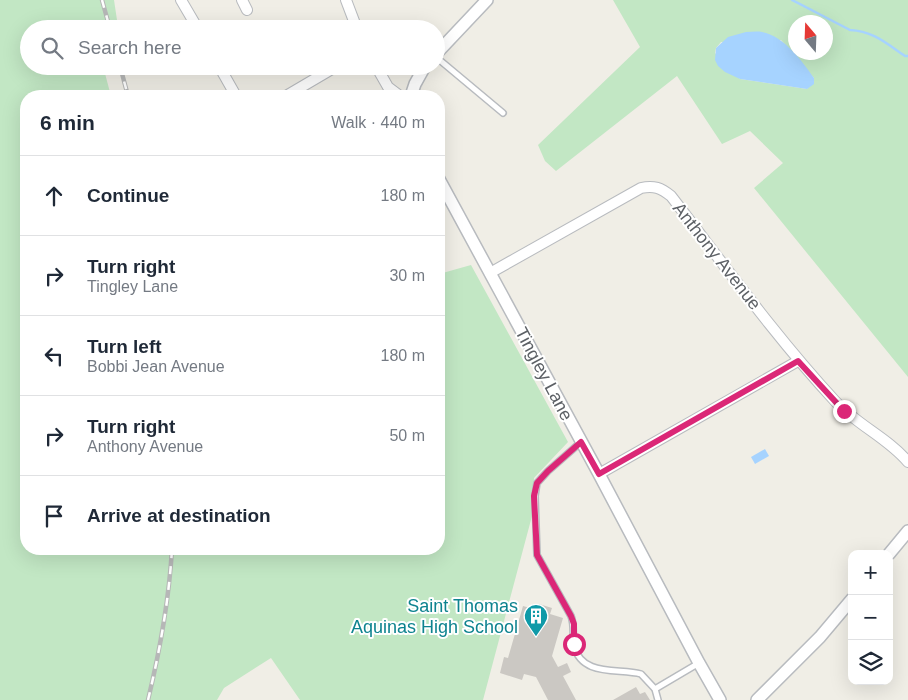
<!DOCTYPE html>
<meta charset="utf-8">
<style>
:root{--surface:#fff;--page:#f2f2f3;--text:#1f2937;--muted:#747a83;--line:#e0e1e3}
body{margin:0;font-family:Arial,sans-serif;background:var(--page);color:var(--text)}
.controls{position:absolute;right:15px;bottom:15px;display:grid;overflow:hidden;border-radius:10px;box-shadow:0 5px 20px #0002}
.controls button{width:45px;height:45px;display:grid;place-items:center;padding:0;border:0;border-bottom:1px solid var(--line);background:var(--surface);color:var(--text);font:25px sans-serif}
.compass{position:absolute;left:788px;top:15px;width:45px;height:45px;border-radius:50%;background:var(--surface);box-shadow:0 5px 20px #0002;rotate:341deg}
.stop{position:absolute;width:15px;height:15px;margin:-11px;border:4px solid #db2777;border-radius:50%;background:#fff}
.stop.end{background:#db2777;border-color:#fff;box-shadow:0 1px 5px #0008}
.list{margin:0;padding:0;list-style:none}
h2{display:flex;justify-content:space-between;align-items:center;height:65px;margin:0;padding:0 20px;font-size:21px}
h2 small{font-size:16px;font-weight:400;color:var(--muted)}
.list li{display:grid;grid-template-columns:32px 1fr auto;gap:15px;align-items:center;box-sizing:border-box;height:80px;padding:0 20px;border-top:1px solid var(--line)}
.list b{display:block;font-size:19px;white-space:nowrap}
.list p{margin:0;font-size:16px;white-space:nowrap;color:var(--muted)}
.list em{font-size:16px;font-style:normal;color:var(--muted)}
.icon{flex:none;width:28px;height:28px;fill:none;stroke:currentColor;stroke-width:2;stroke-linecap:round;stroke-linejoin:round}
.map{position:relative;flex:none;width:908px;height:700px;overflow:hidden}
.search{position:absolute;background:var(--surface);box-shadow:0 5px 20px #0002;left:20px;top:20px;width:425px;height:55px;display:flex;align-items:center;gap:12px;box-sizing:border-box;padding:0 18px;border-radius:28px;color:var(--muted);font-size:19px}
.panel{position:absolute;background:var(--surface);box-shadow:0 5px 20px #0002;left:20px;top:90px;width:425px;height:465px;border-radius:20px}
.map>svg:first-child{display:block}
</style>
<div class="map">
<svg width="908" height="700" viewBox="0 0 908 700">
<rect width="100%" height="100%" fill="#f0eee6"/>
<g fill="#c2e7c4" fill-rule="evenodd">
<path d="M 0,0 L 114,0 L 117,20 L 108,29 L 29,29 L 29,66 L 103,66 L 111,96 L 26,96 L 26,549 L 439,549 L 439,274 L 471,265 L 568,442 L 534,478 L 532,516 L 483,700 L 300,700 L 271,658 L 224,688 L 217,700 L 0,700 Z"/>
<path d="M 613,0 L 908,0 L 908,377 L 754,188 L 783,163 L 750,131 L 722,144 L 677,76 L 556,171 L 545,161 L 538,145 L 640,47 ZM 796,22 L 826,22 L 826,52 L 796,52 ZM 781,40 L 814,78 L 807,89 L 740,79 L 715,53 L 716,48 L 721,42 Z"/>
</g>
<g fill="#a6d3ff">
<path d="M 746,32 C 751,32 757,31 762,32 C 784,36 802,61 814,78 L 814,84 L 807,89 L 740,79 L 725,72 L 718,66 L 715,60 L 716,48 L 728,37 Z"/>
<path d="M 765,449 L 769,456 L 755,464 L 751,457 Z"/>
</g>
<g fill="none" stroke-linecap="round" stroke-linejoin="round">
<path stroke="#a6d3ff" stroke-width="2.5" d="M 792,0 L 850,30 C 873,31 887,44 905,56 L 908,56"/>
</g>
<g fill="#cbc8c3">
<path d="M 539,604 L 552,608 L 550,614 L 563,618 L 552,656 L 558,667 L 567,663 L 571,672 L 563,676 L 576,700 L 548,700 L 536,677 L 524,674 L 522,680 L 500,673 L 504,657 L 508,658 L 523,606 L 537,610 Z"/>
<path d="M 636,687 L 640,694 L 645,692 L 650,700 L 613,700 Z"/>
</g>
<g fill="none" stroke-linecap="round" stroke-linejoin="round">
<g stroke="#b8bbbf" stroke-width="8">
<g id="service">
<path d="M 436,57 L 503,113"/>
<path d="M 581,442 L 548,471 L 537,483 L 535,496 L 537,555 L 571,616 C 575,626 572,636 574,646 C 582,677 618,668 641,674 L 655,689 L 658,700"/>
<path d="M 655,689 L 699,663"/>
</g>
</g>
<g stroke="#b8bbbf" stroke-width="12">
<g id="minor">
<path d="M 181,0 L 198,29"/>
<path d="M 242,0 L 247,10"/>
<path d="M 346,0 L 357,29"/>
<path d="M 219,66 L 236,96"/>
<path d="M 376,66 L 388,87 L 400,96"/>
<path d="M 286,96 L 337,66"/>
<path d="M 490,273 L 641,188 C 654,185 661,188 671,196 C 725,266 776,337 835,401 C 857,425 888,438 908,462"/>
<path d="M 599,474 L 798,361"/>
</g>
</g>
<g stroke="#b8bbbf" stroke-width="14">
<g id="tertiary">
<path d="M 436,54 L 487,0"/>
<path d="M 411,96 L 415,84 L 425,66"/>
<path d="M 439,179 L 599,474 L 699,663 L 720,700"/>
<path d="M 889,554 L 908,531"/>
<path d="M 757,700 L 820,637 L 852,599"/>
</g>
</g>
<use href="#service" stroke="#fff" stroke-width="5"/>
<use href="#minor" stroke="#fff" stroke-width="10"/>
<use href="#tertiary" stroke="#fff" stroke-width="11"/>
<g stroke="#b6b7b7" stroke-width="4.5">
<g id="rail">
<path d="M 102,0 L 110,29"/>
<path d="M 120,66 L 128,96"/>
<path d="M 148,700 C 160,650 169,600 172,549"/>
</g>
</g>
<use href="#rail" stroke="#fff" stroke-width="2.5" stroke-dasharray="8" stroke-linecap="butt"/>
</g>
<g fill="none" stroke-linecap="round" stroke-linejoin="round">
<path stroke="#db2777" stroke-width="6" d="M 574,644 L 574,624 L 571,616 L 537,555 L 534,496 L 537,483 L 548,471 L 581,442 L 599,474 L 798,361 L 844,411"/>
</g>
<defs>
<g id="building-pin" transform="scale(1.25)"><path d="M0 17L-7.5 6A9.5 9.5 0 1 1 7.5 6Z" fill="#0f9aa8" stroke="#fff"/><path d="M-4-6H4V6H1V3H-1V6H-4ZM-2.5-4.3h1.7v1.8h-1.7ZM.8-4.3h1.7v1.8H.8ZM-2.5-1h1.7V.8h-1.7ZM.8-1h1.7V.8H.8Z" fill="#fff"/></g>
</defs>
<g fill-rule="evenodd">
<use href="#building-pin" x="536" y="616"/>
</g>
<g text-anchor="middle" dominant-baseline="central" stroke-width="4" stroke-linejoin="round" paint-order="stroke">
<g font-size="18" fill="#5d6166" stroke="#fff">
<text transform="translate(717 256) rotate(52)">Anthony Avenue</text>
<text transform="translate(544 374) rotate(62)">Tingley Lane</text>
</g>
<g font-size="18" fill="#0d838f" stroke="#fff" text-anchor="end">
<text x="518" y="606">Saint Thomas<tspan x="518" dy="21">Aquinas High School</tspan></text>
</g>
</g>
</svg>
<div class="controls">
<button>+</button>
<button>−</button>
<button><svg class="icon" aria-label="layers" viewBox="0 0 24 24"><path d="M12 4l9 5-9 5-9-5zM3 14l9 5 9-5"/></svg></button>
</div>
<svg class="compass" viewBox="-18 -18 36 36"><path d="M0-13l5 13h-10z" fill="#e53935"/><path d="M0 13l5-13h-10z" fill="#747a83"/></svg>
<div class="stop" style="left:574px;top:644px"></div>
<div class="stop end" style="left:844px;top:411px"></div>
<div class="search"><svg class="icon" aria-label="search" viewBox="0 0 24 24"><circle cx="10" cy="10" r="6"/><path d="M15 15l6 6"/></svg>Search here</div>
<section class="panel">
<h2>6 min<small>Walk · 440 m</small></h2>
<ul class="list">
<li><svg class="icon" aria-label="ahead" viewBox="0 0 24 24"><path d="M12 20V5M6 11l6-6 6 6"/></svg><div><b>Continue</b></div><em>180 m</em></li>
<li><svg class="icon" aria-label="right" viewBox="0 0 24 24"><path d="M7 20v-9h11M14 6l5 5-5 5"/></svg><div><b>Turn right</b><p>Tingley Lane</p></div><em>30 m</em></li>
<li><svg class="icon" aria-label="left" viewBox="0 0 24 24"><path d="M17 20v-9H6M10 6l-5 5 5 5"/></svg><div><b>Turn left</b><p>Bobbi Jean Avenue</p></div><em>180 m</em></li>
<li><svg class="icon" aria-label="right" viewBox="0 0 24 24"><path d="M7 20v-9h11M14 6l5 5-5 5"/></svg><div><b>Turn right</b><p>Anthony Avenue</p></div><em>50 m</em></li>
<li><svg class="icon" aria-label="arrive" viewBox="0 0 24 24"><path d="M6 21V4h12l-3 4 3 4H6"/></svg><div><b>Arrive at destination</b></div></li>
</ul>
</section>
</div>
